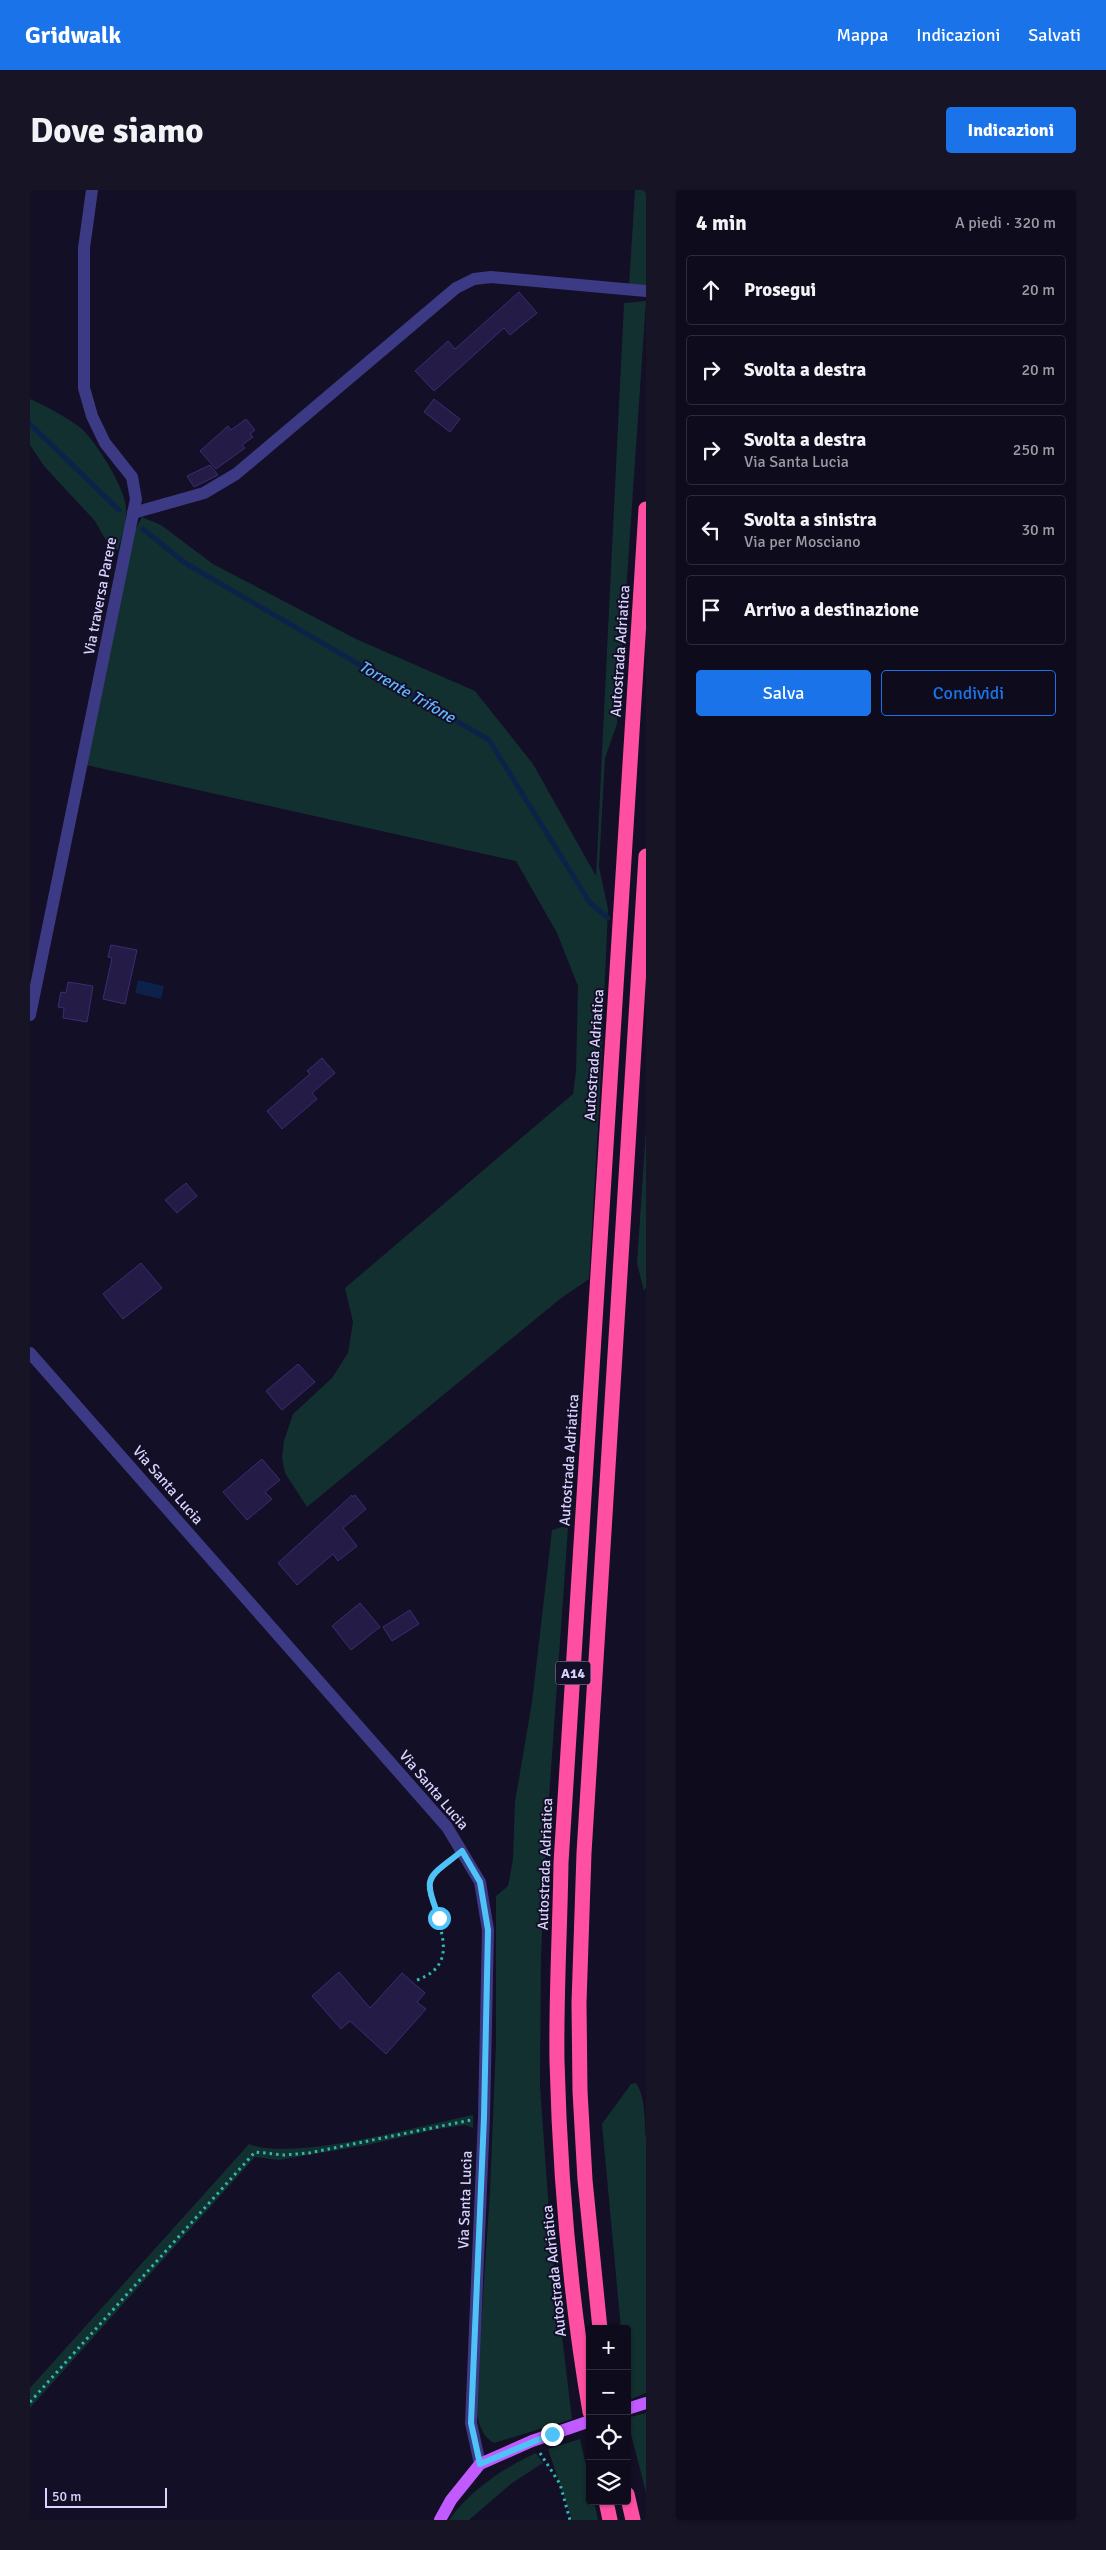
<!DOCTYPE html>
<html lang="it">
<meta charset="utf-8">
<style>
:root{--surface:#0e0b1c;--page:#171425;--text:#f1f3f6;--muted:#9b9ba3;--line:#2e2b3b;--accent:#1a73e8}
body{margin:0;font-family:Signika,sans-serif;background:var(--page);color:var(--text)}
.controls{position:absolute;right:15px;bottom:15px;display:grid;overflow:hidden;border-radius:5px;box-shadow:0 1px 4px #0004}
.controls button{width:45px;height:45px;display:grid;place-items:center;padding:0;border:0;border-bottom:1px solid var(--line);background:var(--surface);color:var(--text);font:25px sans-serif}
.scale{position:absolute;left:15px;bottom:12px;width:122px;box-sizing:border-box;padding-left:5px;border:2px solid #d9d4ff;border-top:0;font-size:14px;line-height:18px;white-space:nowrap;color:#d9d4ff;-webkit-text-stroke:4px #130f26;paint-order:stroke}
.stop{position:absolute;width:15px;height:15px;margin:-11px;border:4px solid #4fc3f7;border-radius:50%;background:#fff}
.stop.end{background:#4fc3f7;border-color:#fff;box-shadow:0 1px 5px #0008}
.list{margin:0;padding:0;list-style:none}
h2{display:flex;justify-content:space-between;align-items:center;height:65px;margin:0;padding:0 20px;font-size:21px}
h2 small{font-size:16px;font-weight:400;color:var(--muted)}
.list li{display:grid;grid-template-columns:32px 1fr auto;gap:15px;align-items:center;box-sizing:border-box;height:70px;margin:0 10px 10px;padding:0 10px;border:1px solid var(--line);border-radius:5px}
.list b{display:block;font-size:19px;white-space:nowrap}
.list p{margin:0;font-size:16px;white-space:nowrap;color:var(--muted)}
.list em{font-size:16px;font-style:normal;color:var(--muted)}
.actions{display:flex;gap:10px;padding:15px 20px}
.actions a{flex:1;padding:11px 0;border:1px solid var(--accent);border-radius:5px;text-align:center;font-size:18px;color:var(--accent)}
.actions .main{background:var(--accent);color:#fff}
.icon{flex:none;width:28px;height:28px;fill:none;stroke:currentColor;stroke-width:2;stroke-linecap:round;stroke-linejoin:round}
.map{position:relative;flex:none;width:616px;height:2330px;overflow:hidden;border-radius:5px}
header{display:flex;align-items:center;gap:30px;box-sizing:border-box;height:70px;padding:0 25px;background:var(--accent);color:#fff}
header strong{font-size:24px}
nav{display:flex;gap:28px;margin-inline-start:auto;font-size:18px}
.intro{display:flex;align-items:center;justify-content:space-between;box-sizing:border-box;height:120px;padding:0 30px}
h1{margin:0;font-size:35px}
.button{padding:12px 22px;border-radius:5px;background:var(--accent);color:#fff;font-size:18px;font-weight:700}
main{display:flex;gap:30px;padding:0 30px}
aside{flex:1;background:var(--surface);border-radius:5px;box-shadow:0 1px 4px #0004}
.map>svg:first-child{display:block}
</style>
<header>
<strong>Gridwalk</strong>
<nav><a>Mappa</a><a>Indicazioni</a><a>Salvati</a></nav>
</header>
<div class="intro"><h1>Dove siamo</h1><a class="button">Indicazioni</a></div>
<main>
<div class="map">
<svg width="616" height="2330" viewBox="0 0 616 2330">
<rect width="100%" height="100%" fill="#130f26"/>
<g fill="#12302f">
<path d="M 605,0 L 616,0 L 616,97 L 599,96 Z"/>
<path d="M 616,111 L 587,534 L 575,568 L 569,677 L 578,719 L 570,902 L 559,1089 L 530,1109 L 277,1317 L 255,1283 L 252,1268 L 254,1251 L 263,1224 L 302,1188 L 318,1163 L 323,1132 L 315,1098 L 543,904 L 546,881 L 548,796 L 527,743 L 486,671 L 56,575 L 102,346 L 112,327 L 131,335 L 183,374 L 326,449 L 445,501 L 503,574 L 566,686 L 594,113 Z"/>
<path d="M 0,209 C 14,215 42,230 53,240 C 67,254 96,299 96,319 C 97,333 91,347 88,360 L 77,352 L 65,331 L 14,276 L 0,255 Z"/>
<path d="M 616,940 L 616,1097 L 614,1101 L 607,1073 Z"/>
<path d="M 532,1337 L 538,1338 L 516,1651 L 511,1766 L 510,1896 L 522,2063 L 542,2229 L 464,2253 C 448,2243 447,2226 446,2209 L 460,2002 L 466,1852 L 466,1706 L 478,1696 L 483,1669 L 485,1612 L 502,1512 L 522,1340 Z"/>
<path d="M 606,1893 C 616,1908 614,1930 616,1948 L 616,2203 L 599,2210 L 597,2139 L 591,2139 L 572,1934 L 601,1894 Z"/>
<path d="M 443,1925 L 443,1938 L 435,1935 L 408,1939 L 337,1955 L 249,1970 L 225,1967 L 0,2218 L 0,2198 L 219,1954 C 264,1972 392,1935 443,1925 Z"/>
<path d="M 616,2223 L 616,2303 L 597,2228 Z"/>
<path d="M 550,2249 L 560,2293 L 560,2311 L 564,2311 L 568,2330 L 542,2330 L 518,2259 Z"/>
<path d="M 506,2263 L 513,2273 L 482,2293 L 439,2330 L 419,2330 C 442,2299 472,2279 506,2263 Z"/>
</g>
<path fill="#0c2248" d="M 108,790 L 134,796 L 131,809 L 105,803 Z"/>
<g fill="none" stroke-linecap="round" stroke-linejoin="round">
<g stroke="#0c2248" stroke-width="5">
<path d="M 0,234 L 89,320"/>
<path d="M 113,339 L 155,373 L 459,550 L 560,713 L 578,728"/>
</g>
</g>
<g fill="#241b47" stroke="#3b2d73">
<path d="M 489,102 L 507,123 L 480,145 L 474,138 L 404,201 L 385,181 L 418,151 L 425,159 Z"/>
<path d="M 404,209 L 430,229 L 420,242 L 394,222 Z"/>
<path d="M 216,229 L 225,240 L 220,244 L 223,247 L 212,255 L 215,258 L 186,279 L 170,261 L 198,236 L 201,240 Z"/>
<path d="M 180,275 L 188,285 L 164,297 L 157,286 Z"/>
<path d="M 81,755 L 107,760 L 95,814 L 73,809 L 82,768 L 78,767 Z"/>
<path d="M 38,792 L 63,796 L 57,832 L 33,828 L 34,818 L 28,817 L 31,802 L 36,803 Z"/>
<path d="M 292,868 L 305,883 L 282,903 L 287,909 L 252,939 L 237,921 L 280,884 L 277,881 Z"/>
<path d="M 156,993 L 167,1006 L 147,1023 L 135,1010 Z"/>
<path d="M 111,1073 L 132,1098 L 93,1129 L 73,1104 Z"/>
<path d="M 268,1174 L 285,1192 L 252,1220 L 236,1201 Z"/>
<path d="M 232,1269 L 250,1290 L 235,1302 L 242,1309 L 217,1330 L 193,1302 Z"/>
<path d="M 322,1305 L 323,1307 L 325,1305 L 336,1319 L 313,1338 L 327,1356 L 308,1371 L 303,1364 L 267,1395 L 248,1373 Z"/>
<path d="M 330,1413 L 350,1437 L 321,1460 L 302,1436 Z"/>
<path d="M 380,1420 L 389,1434 L 362,1451 L 353,1437 Z"/>
<path d="M 309,1782 L 340,1818 L 372,1783 L 395,1803 L 387,1812 L 396,1819 L 356,1864 L 320,1831 L 311,1839 L 282,1806 Z"/>
</g>
<g fill="none" stroke-linecap="round" stroke-linejoin="round">
<g stroke="#2fb8b0" stroke-width="3" stroke-dasharray="2.5 4" stroke-linecap="butt">
<path d="M 387,1790 C 435,1773 404,1729 398,1697 L 404,1683 L 421,1669"/>
<path d="M 0,2212 L 225,1962 L 254,1965 L 279,1963 L 441,1930"/>
<path d="M 510,2263 L 530,2294 L 540,2330"/>
</g>
<g stroke="#3d3a85" stroke-width="12">
<path d="M 103,323 L 174,303 L 206,284 L 426,98 L 444,89 L 461,87 L 616,101"/>
<path d="M 0,825 L 106,309 L 102,287 L 75,253 L 62,226 L 54,198 L 54,58 L 62,0"/>
<path d="M 0,1163 L 417,1637 L 450,1692 L 458,1740 L 454,1927 L 441,2233 L 450,2274"/>
</g>
<g stroke="#c25bff" stroke-width="12">
<path d="M 597,2219 L 616,2213"/>
<path d="M 410,2330 L 421,2310 L 450,2274 L 502,2251 L 560,2231"/>
</g>
<g stroke="#ff4fa3" stroke-width="15">
<path d="M 570,2139 L 555,1990 L 550,1901 L 549,1813 L 554,1663 L 616,666"/>
<path d="M 560,2222 C 540,2106 530,1988 527,1871 C 526,1805 530,1739 531,1673 L 616,319"/>
<path d="M 597,2304 L 603,2330"/>
<path d="M 576,2311 L 580,2330"/>
</g>
</g>
<g fill="none" stroke-linecap="round" stroke-linejoin="round">
<path stroke="#4fc3f7" stroke-width="6" d="M 409,1728 C 393,1684 396,1690 432,1661 L 450,1692 L 458,1740 L 454,1927 L 441,2233 L 450,2274 L 522,2244"/>
</g>
<g text-anchor="middle" dominant-baseline="central" stroke-width="4" stroke-linejoin="round" paint-order="stroke">
<rect fill="#130f26" stroke="#9e99be" stroke-width="1" x="525.5" y="1471.5" width="35" height="23" rx="4"/>
<g font-size="14" font-weight="bold" fill="#d9d4ff">
<text x="543" y="1483">A14</text>
</g>
<g font-size="15" fill="#d9d4ff" stroke="#130f26">
<text transform="translate(70 406) rotate(-79)">Via traversa Parere</text>
<text transform="translate(590 461) rotate(-86)">Autostrada Adriatica</text>
<text transform="translate(564 865) rotate(-86)">Autostrada Adriatica</text>
<text transform="translate(539 1270) rotate(-86)">Autostrada Adriatica</text>
<text transform="translate(138 1295) rotate(49)">Via Santa Lucia</text>
<text transform="translate(404 1600) rotate(50)">Via Santa Lucia</text>
<text transform="translate(515 1674) rotate(-88)">Autostrada Adriatica</text>
<text transform="translate(435 2010) rotate(-88)">Via Santa Lucia</text>
<text transform="translate(524 2081) rotate(-96)">Autostrada Adriatica</text>
</g>
<g font-size="16" font-style="italic" fill="#62b6ff" stroke="#130f26">
<text transform="translate(377 502) rotate(30)">Torrente Trifone</text>
</g>
</g>
</svg>
<div class="controls">
<button>+</button>
<button>−</button>
<button><svg class="icon" aria-label="locate" viewBox="0 0 24 24"><circle cx="12" cy="12" r="6"/><path d="M12 2v4M12 18v4M2 12h4M18 12h4"/></svg></button>
<button><svg class="icon" aria-label="layers" viewBox="0 0 24 24"><path d="M12 4l9 5-9 5-9-5zM3 14l9 5 9-5"/></svg></button>
</div>
<div class="scale">50 m</div>
<div class="stop" style="left:409px;top:1728px"></div>
<div class="stop end" style="left:522px;top:2244px"></div>
</div>
<aside>
<h2>4 min<small>A piedi · 320 m</small></h2>
<ul class="list">
<li><svg class="icon" aria-label="ahead" viewBox="0 0 24 24"><path d="M12 20V5M6 11l6-6 6 6"/></svg><div><b>Prosegui</b></div><em>20 m</em></li>
<li><svg class="icon" aria-label="right" viewBox="0 0 24 24"><path d="M7 20v-9h11M14 6l5 5-5 5"/></svg><div><b>Svolta a destra</b></div><em>20 m</em></li>
<li><svg class="icon" aria-label="right" viewBox="0 0 24 24"><path d="M7 20v-9h11M14 6l5 5-5 5"/></svg><div><b>Svolta a destra</b><p>Via Santa Lucia</p></div><em>250 m</em></li>
<li><svg class="icon" aria-label="left" viewBox="0 0 24 24"><path d="M17 20v-9H6M10 6l-5 5 5 5"/></svg><div><b>Svolta a sinistra</b><p>Via per Mosciano</p></div><em>30 m</em></li>
<li><svg class="icon" aria-label="arrive" viewBox="0 0 24 24"><path d="M6 21V4h12l-3 4 3 4H6"/></svg><div><b>Arrivo a destinazione</b></div></li>
</ul>
<div class="actions"><a class="main">Salva</a><a>Condividi</a></div>
</aside>
</main>
